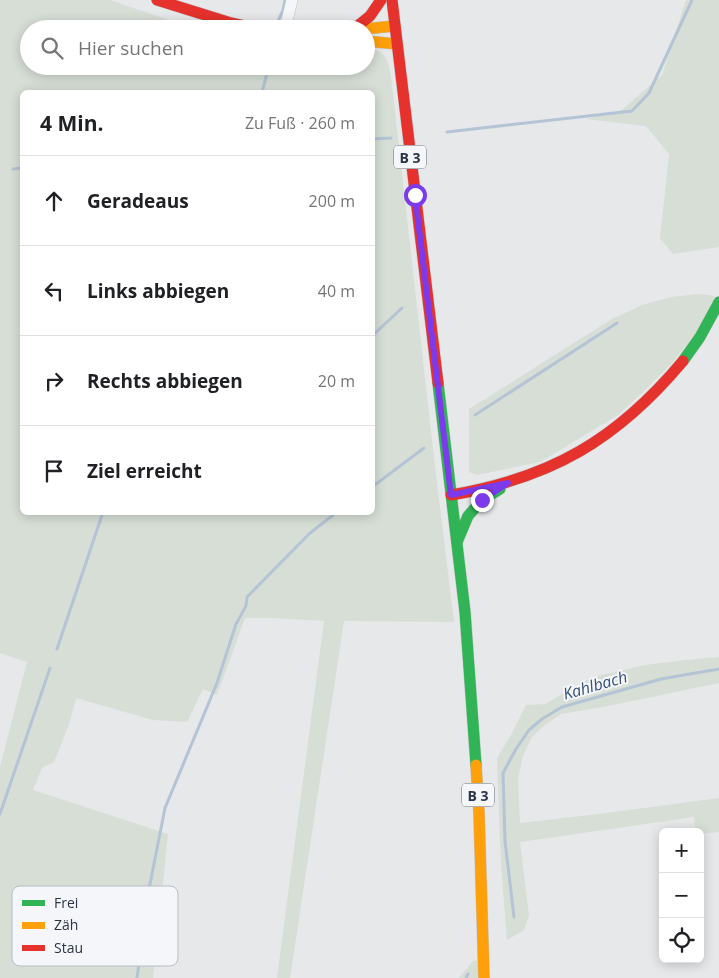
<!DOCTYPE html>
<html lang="de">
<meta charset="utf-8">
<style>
:root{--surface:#fff;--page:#f6f6f6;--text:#202124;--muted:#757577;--line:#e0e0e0}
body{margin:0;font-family:"Open Sans",sans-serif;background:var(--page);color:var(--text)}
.controls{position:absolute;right:15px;bottom:15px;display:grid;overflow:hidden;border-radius:8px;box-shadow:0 2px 12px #0003}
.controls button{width:45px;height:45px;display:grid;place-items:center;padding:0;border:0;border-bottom:1px solid var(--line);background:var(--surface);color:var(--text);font:25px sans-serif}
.stop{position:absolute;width:15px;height:15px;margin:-11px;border:4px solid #7c3aed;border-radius:50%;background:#fff}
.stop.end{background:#7c3aed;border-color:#fff;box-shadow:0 1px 5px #0008}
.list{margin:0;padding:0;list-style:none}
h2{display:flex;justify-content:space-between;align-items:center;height:65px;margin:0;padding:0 20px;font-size:21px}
h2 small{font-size:16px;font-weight:400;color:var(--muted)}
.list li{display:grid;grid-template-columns:32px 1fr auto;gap:15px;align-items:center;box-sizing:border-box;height:90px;padding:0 20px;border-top:1px solid var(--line)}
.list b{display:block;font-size:19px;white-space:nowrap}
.list em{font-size:16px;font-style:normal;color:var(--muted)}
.icon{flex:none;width:28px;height:28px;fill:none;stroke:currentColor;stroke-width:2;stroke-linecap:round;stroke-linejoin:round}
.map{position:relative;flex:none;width:719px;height:978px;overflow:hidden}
.search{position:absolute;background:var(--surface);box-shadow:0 2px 12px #0003;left:20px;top:20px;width:355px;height:55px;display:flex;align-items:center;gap:12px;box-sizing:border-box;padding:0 18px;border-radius:28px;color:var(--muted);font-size:19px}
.panel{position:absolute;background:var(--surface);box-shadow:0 2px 12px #0003;left:20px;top:90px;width:355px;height:425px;border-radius:8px}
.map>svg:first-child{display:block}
</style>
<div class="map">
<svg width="719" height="978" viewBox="0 0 719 978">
<rect width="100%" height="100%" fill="#e6e8ea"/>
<g fill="#d6ded6" fill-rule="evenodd">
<path d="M 0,0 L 110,0 L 195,29 L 29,29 L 29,66 L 366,66 L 366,48 C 386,50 387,58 391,76 L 434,458 L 454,622 L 344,621 L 290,978 L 277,978 L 324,621 L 272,618 L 245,618 L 217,695 L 203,689 L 187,722 L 153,720 L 76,698 L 69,724 L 54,762 L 42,768 L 33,790 L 168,834 L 153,978 L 0,978 L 0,767 L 27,662 L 0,653 ZM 22,92 L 372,92 L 372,512 L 22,512 Z"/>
<path d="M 686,0 L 719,0 L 719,247 L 673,254 L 660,238 L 669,154 L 646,126 L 586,119 L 622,110 L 662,75 Z"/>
<path d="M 700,294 L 715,296 L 695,334 L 674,361 L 643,392 L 618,415 L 540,462 L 477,475 L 469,472 L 469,409 L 612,319 L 642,305 L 671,297 Z"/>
<path d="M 719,657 L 719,683 L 603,707 L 561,714 L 546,724 L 531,738 L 522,759 L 518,780 L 520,823 L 599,814 L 719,798 L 719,832 L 700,834 L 700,832 L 696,832 L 694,817 L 520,842 L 529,916 L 524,930 L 507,940 L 501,865 L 497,758 L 511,735 L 526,705 L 545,704 L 593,677 L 645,665 L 686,660 Z"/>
<path d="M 480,959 L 479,978 L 459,978 L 472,962 Z"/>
</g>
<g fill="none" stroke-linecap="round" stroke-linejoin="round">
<g stroke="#b4c4d5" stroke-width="3">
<path d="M 278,21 L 283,10 L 285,0"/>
<path d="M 262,92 L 269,66"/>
<path d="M 447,132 L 632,111 L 649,93 L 692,0"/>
<path d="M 372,139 L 391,138"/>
<path d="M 13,169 L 22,168"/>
<path d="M 372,336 L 402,308"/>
<path d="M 475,415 L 617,323"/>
<path d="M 372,487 L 424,448"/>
<path d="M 57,649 L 103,512"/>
<path d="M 0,814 L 50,668"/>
<path d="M 514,917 L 505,841 L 503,773 L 516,749 L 529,730 L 542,719 L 562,707 L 661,679 L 719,669"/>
<path d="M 137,978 L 150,884 L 165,808 L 217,683 L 236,624 L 246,606 L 247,597 L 310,533 L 337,512"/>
<path d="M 466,978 L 468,974"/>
</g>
<g stroke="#c4c6c8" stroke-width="12">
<path id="street" d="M 285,29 L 292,0"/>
</g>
<g stroke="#c4c6c8" stroke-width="12">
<g id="fast">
<path d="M 683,361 L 700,337 L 719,302"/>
<path d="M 438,383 L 465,612 L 476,765"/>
<path d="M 457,542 L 468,516 L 482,500 L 500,489"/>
</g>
</g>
<g stroke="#c4c6c8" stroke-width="12">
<g id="slow">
<path d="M 363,29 L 395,26"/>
<path d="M 366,41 L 397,44"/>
<path d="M 476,765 L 479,813 L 484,978"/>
</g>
</g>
<g stroke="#c4c6c8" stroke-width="12">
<g id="jam">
<path d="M 157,0 L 231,23 L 259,29"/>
<path d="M 392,0 L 438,383"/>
<path d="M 354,29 L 370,16 L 381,0"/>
<path d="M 451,495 C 551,478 617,440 683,361"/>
</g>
</g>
<use href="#street" stroke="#f5f6f7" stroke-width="11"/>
<use href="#fast" stroke="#30b455" stroke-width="11"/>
<use href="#slow" stroke="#ff9f0a" stroke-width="11"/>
<use href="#jam" stroke="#e5322d" stroke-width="11"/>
</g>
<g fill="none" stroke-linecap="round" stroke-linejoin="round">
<path stroke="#7c3aed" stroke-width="6" d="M 415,195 L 451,495 L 508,483 L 482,500"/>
</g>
<g text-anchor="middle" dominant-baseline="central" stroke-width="4" stroke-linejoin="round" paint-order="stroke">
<g fill="#f4f6f9" stroke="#676e7b" stroke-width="1">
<rect x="394" y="145.5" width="32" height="23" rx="4"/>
<rect x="462" y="783.5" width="32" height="23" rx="4"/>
</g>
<g font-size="14" font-weight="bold" fill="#2b3445">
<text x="410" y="157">B 3</text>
<text x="478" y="795">B 3</text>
</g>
<g font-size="16" font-style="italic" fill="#34527a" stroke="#f4f6f9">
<text transform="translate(595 685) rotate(-16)">Kahlbach</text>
</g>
</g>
<rect x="12" y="886" width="166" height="80" rx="8" fill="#f4f6f9" stroke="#b8bcc3" stroke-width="1"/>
<rect x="22" y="900" width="23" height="6" fill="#30b455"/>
<rect x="22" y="922" width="23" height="7" fill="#ff9f0a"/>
<rect x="22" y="945" width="23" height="6" fill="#e5322d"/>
<g font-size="14" fill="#2b3445">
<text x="54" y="908">Frei</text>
<text x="54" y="930">Zäh</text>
<text x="54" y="953">Stau</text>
</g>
</svg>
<div class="controls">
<button>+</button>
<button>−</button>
<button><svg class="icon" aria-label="locate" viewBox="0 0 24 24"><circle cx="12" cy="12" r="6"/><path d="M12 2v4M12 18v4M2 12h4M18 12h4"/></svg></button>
</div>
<div class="stop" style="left:415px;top:195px"></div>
<div class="stop end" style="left:482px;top:500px"></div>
<div class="search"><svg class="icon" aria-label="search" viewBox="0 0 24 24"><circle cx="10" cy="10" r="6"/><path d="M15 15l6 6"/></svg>Hier suchen</div>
<section class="panel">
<h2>4 Min.<small>Zu Fuß · 260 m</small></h2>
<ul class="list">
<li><svg class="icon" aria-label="ahead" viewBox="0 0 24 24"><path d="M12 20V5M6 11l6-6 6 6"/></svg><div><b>Geradeaus</b></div><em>200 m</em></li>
<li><svg class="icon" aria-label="left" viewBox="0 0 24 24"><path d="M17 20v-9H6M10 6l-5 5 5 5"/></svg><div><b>Links abbiegen</b></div><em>40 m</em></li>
<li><svg class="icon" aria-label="right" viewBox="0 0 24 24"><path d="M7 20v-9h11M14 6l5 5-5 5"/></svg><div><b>Rechts abbiegen</b></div><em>20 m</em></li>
<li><svg class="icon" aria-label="arrive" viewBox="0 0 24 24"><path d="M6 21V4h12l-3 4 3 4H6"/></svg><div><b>Ziel erreicht</b></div></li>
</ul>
</section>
</div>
